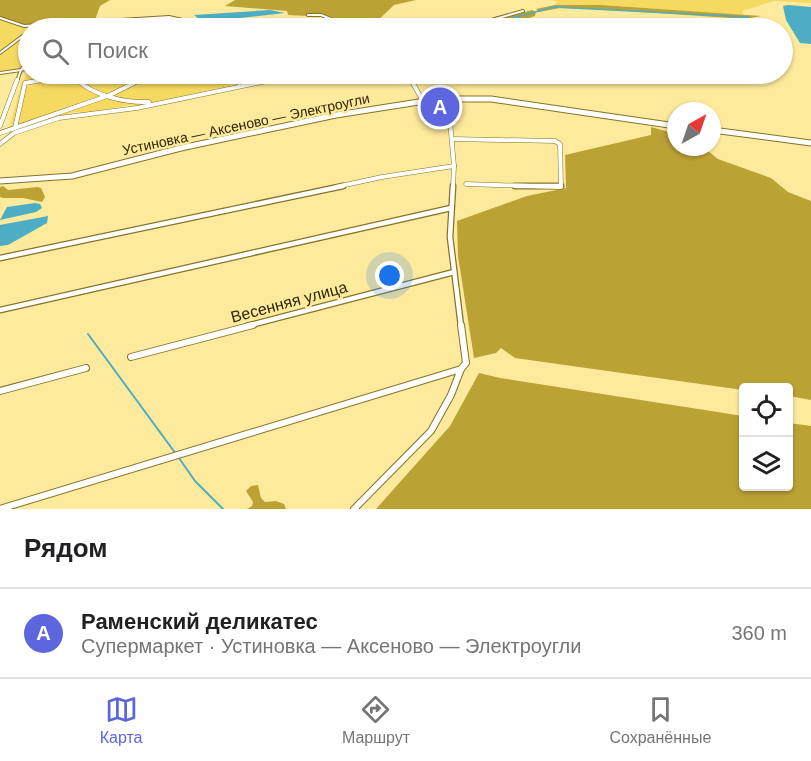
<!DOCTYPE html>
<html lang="ru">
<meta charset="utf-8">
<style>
:root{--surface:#fff;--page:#f2f2f2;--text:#202124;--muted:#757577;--line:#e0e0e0;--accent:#5d66de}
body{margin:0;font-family:Helvetica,sans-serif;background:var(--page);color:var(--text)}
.controls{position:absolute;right:18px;bottom:18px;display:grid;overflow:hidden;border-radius:6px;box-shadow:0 2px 4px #0004}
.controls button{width:54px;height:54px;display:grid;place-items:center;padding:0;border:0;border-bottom:2px solid var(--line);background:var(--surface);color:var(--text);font:30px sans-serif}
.compass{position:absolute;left:667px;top:102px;width:54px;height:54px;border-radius:50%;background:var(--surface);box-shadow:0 2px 4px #0004;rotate:40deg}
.you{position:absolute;left:390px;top:276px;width:21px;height:21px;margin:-15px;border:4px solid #fff;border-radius:50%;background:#1a73e8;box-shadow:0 0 0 9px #1a73e833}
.badge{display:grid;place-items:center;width:39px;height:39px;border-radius:50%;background:var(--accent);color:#fff;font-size:20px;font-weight:700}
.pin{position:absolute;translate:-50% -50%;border:3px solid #fff;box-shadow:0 2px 6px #0006}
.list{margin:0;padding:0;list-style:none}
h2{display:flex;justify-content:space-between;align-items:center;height:78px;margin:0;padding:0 24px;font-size:26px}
h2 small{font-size:20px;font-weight:400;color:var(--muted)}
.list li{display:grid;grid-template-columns:39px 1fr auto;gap:18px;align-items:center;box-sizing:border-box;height:90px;padding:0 24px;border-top:2px solid var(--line)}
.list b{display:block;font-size:22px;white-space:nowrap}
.list p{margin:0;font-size:20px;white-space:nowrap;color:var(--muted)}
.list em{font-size:20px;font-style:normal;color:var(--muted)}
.icon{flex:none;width:33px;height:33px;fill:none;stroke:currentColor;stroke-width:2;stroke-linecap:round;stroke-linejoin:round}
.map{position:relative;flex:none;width:811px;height:509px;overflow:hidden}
.search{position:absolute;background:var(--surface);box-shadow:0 2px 4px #0004;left:18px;right:18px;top:18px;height:66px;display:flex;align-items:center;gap:15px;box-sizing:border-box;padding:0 21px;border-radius:33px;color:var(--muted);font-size:22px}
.sheet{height:168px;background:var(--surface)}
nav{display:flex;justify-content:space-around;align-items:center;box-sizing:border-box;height:84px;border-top:2px solid var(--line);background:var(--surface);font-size:16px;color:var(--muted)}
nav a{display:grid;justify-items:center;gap:3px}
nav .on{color:var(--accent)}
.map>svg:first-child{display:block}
</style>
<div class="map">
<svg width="811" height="509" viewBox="0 0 811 509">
<rect width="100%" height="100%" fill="#fdea9c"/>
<g fill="#f6d961">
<path d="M 552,0 L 811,0 L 811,3 L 774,1 L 742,11 L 744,15 L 601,5 L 555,5 L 557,2 Z"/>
<path d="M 169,17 L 187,21 L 189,28 L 28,28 L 28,68 L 0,73 L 0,19 L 24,27 Z"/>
<path d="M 28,73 L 28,74 L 258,74 L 252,81 L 135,106 L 129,105 L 88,113 L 75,112 L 8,133 L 22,81 Z"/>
</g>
<g fill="#bba235">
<path d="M 0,0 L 110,0 L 100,6 L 94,23 L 25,26 L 14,24 L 0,17 Z"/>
<path d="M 235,0 L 416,0 L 394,5 L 370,28 L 339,28 L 334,26 L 331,19 L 326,17 L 288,15 L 287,11 L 225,6 Z"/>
<path d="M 555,5 L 601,5 L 761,16 L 745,19 L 597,9 L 560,8 L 539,12 L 536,9 Z"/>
<path d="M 532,10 L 536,12 L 535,16 L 523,20 L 522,24 C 503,20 487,29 468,28 Z"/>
<path d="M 651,127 L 676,134 L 676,147 L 703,147 L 718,159 L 771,178 L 788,192 L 811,201 L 811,400 L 789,396 L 788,388 L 744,388 L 743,390 L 515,358 L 501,348 L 496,353 L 474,358 L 458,256 L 457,221 L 527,196 L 566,188 L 565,155 L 651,135 Z"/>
<path d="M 3,186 L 8,190 L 38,187 L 41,188 L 45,197 L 42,202 L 23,198 L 3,198 L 0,197 L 0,187 Z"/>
<path d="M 479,373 L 500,378 L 743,416 L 744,486 L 788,486 L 789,423 L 811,426 L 811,509 L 376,509 L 450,426 Z"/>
<path d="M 258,485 L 261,498 L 265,502 L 276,501 L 284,504 L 286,509 L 247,509 L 252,506 L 253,502 L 246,491 L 251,486 Z"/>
</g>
<g fill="#4cadc4">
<path d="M 788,5 L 811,7 L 811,44 L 800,43 L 786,20 L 783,6 Z"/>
<path d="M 270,10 L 285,13 L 203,22 L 194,15 Z"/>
<path d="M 35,203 L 40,204 L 42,208 L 36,212 L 0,220 L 7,207 Z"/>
<path d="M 48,216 L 47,223 L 8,245 L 0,246 L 0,225 Z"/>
</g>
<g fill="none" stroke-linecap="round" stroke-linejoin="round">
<path stroke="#4cadc4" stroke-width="1.5" d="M 475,28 L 554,7 L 749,17"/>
<g stroke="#4cadc4" stroke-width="2">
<path d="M 88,334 L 176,454"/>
<path d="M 179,458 L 195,481 L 223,509"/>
</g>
<g stroke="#867324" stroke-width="4">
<g id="minor-far3">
<path d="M 308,15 L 321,15 L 331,19 L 334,26 L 339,28"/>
<path d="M 0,18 L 24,26 L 169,17 L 187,21 L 189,28 L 187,28"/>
<path d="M 138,28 L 140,23"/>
<path d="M 463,28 L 523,11"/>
<path d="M 0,53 L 28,32"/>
<path d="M 0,73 L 21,70 L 28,59"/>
<path d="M 71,74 L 79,81"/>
<path d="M 216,74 L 234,81"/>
<path d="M 408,74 L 412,81"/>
<path d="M 17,81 L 21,70 L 28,68"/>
<path d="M 34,81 L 70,74"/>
<path d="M 137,81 L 151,74"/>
<path d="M 245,81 L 255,74"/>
<path d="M 265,81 L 299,74"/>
</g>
</g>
<g stroke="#867324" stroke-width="5">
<g id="minor-far2">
<path d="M 77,80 C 95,96 125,103 149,102"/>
<path d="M 231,80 L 239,83"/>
<path d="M 411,80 L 423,101"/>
<path d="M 245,81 L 247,80"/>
<path d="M 448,98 L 454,166 L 453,187"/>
<path d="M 0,126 L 17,80"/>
<path d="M 15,128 L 25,83 L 42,80"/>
<path d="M 0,133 L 110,95 L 140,80"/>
<path d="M 452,139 L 555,141 L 560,144 L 561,187 L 466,184"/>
<path d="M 0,144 L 14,133 L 59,118 L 137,108 L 272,80"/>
<path d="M 336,187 L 382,177 L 454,166"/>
</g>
</g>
<g stroke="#867324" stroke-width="7">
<g id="minor-far1">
<path d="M 453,186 L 450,237 L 461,326"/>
<path d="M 515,186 L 561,186"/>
<path d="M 0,258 L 343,186"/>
<path d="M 0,310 L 451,208"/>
<path d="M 247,326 L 454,272"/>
</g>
</g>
<g stroke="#867324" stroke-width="8">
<g id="minor">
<path d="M 131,357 L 253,325"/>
<path d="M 0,391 L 86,368"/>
<path d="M 0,509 L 461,369 L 466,363 L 461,325"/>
<path d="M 354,509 L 431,431 L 451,395 L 461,369"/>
</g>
</g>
<g stroke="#867324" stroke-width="7">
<g id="secondary">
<path d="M 712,130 L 811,143"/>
<path d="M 0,181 L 72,176 L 181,148 L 336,115 L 438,99 L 491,99 L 676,126"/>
</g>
</g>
<use href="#minor-far3" stroke="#fff" stroke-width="2"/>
<use href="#minor-far2" stroke="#fff" stroke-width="4"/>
<use href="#minor-far1" stroke="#fff" stroke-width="4.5"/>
<use href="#minor" stroke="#fff" stroke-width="6"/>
<use href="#secondary" stroke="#fff" stroke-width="5"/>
</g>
<g text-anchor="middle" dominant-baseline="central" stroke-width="5" stroke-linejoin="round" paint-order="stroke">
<g font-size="14" fill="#2d2504" stroke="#fdea9c">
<text transform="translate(246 124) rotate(-12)">Устиновка — Аксеново — Электроугли</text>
</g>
<g font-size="16" fill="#2d2504" stroke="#fdea9c">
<text transform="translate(289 302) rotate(-15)">Весенняя улица</text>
</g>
</g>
</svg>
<div class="controls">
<button><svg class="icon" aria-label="locate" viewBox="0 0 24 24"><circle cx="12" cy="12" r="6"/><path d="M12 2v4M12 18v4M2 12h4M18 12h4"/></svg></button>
<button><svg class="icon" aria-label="layers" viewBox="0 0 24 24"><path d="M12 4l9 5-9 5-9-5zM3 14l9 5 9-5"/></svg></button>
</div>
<svg class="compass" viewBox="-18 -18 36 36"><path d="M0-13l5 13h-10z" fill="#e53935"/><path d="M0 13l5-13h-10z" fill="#757577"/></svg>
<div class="you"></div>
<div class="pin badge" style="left:440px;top:107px">A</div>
<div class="search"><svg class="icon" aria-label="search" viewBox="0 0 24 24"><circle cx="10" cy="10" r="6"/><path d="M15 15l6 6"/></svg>Поиск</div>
</div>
<section class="sheet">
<h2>Рядом<small></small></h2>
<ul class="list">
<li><span class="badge">A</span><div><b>Раменский деликатес</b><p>Супермаркет · Устиновка — Аксеново — Электроугли</p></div><em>360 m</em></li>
</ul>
</section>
<nav>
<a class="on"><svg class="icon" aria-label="map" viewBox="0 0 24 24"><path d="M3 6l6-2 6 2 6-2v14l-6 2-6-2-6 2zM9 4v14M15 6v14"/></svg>Карта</a>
<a><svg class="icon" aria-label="directions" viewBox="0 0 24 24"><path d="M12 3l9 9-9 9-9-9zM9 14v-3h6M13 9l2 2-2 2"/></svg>Маршрут</a>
<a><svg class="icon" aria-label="saved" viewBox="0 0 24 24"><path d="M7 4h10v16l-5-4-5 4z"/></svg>Сохранённые</a>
</nav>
